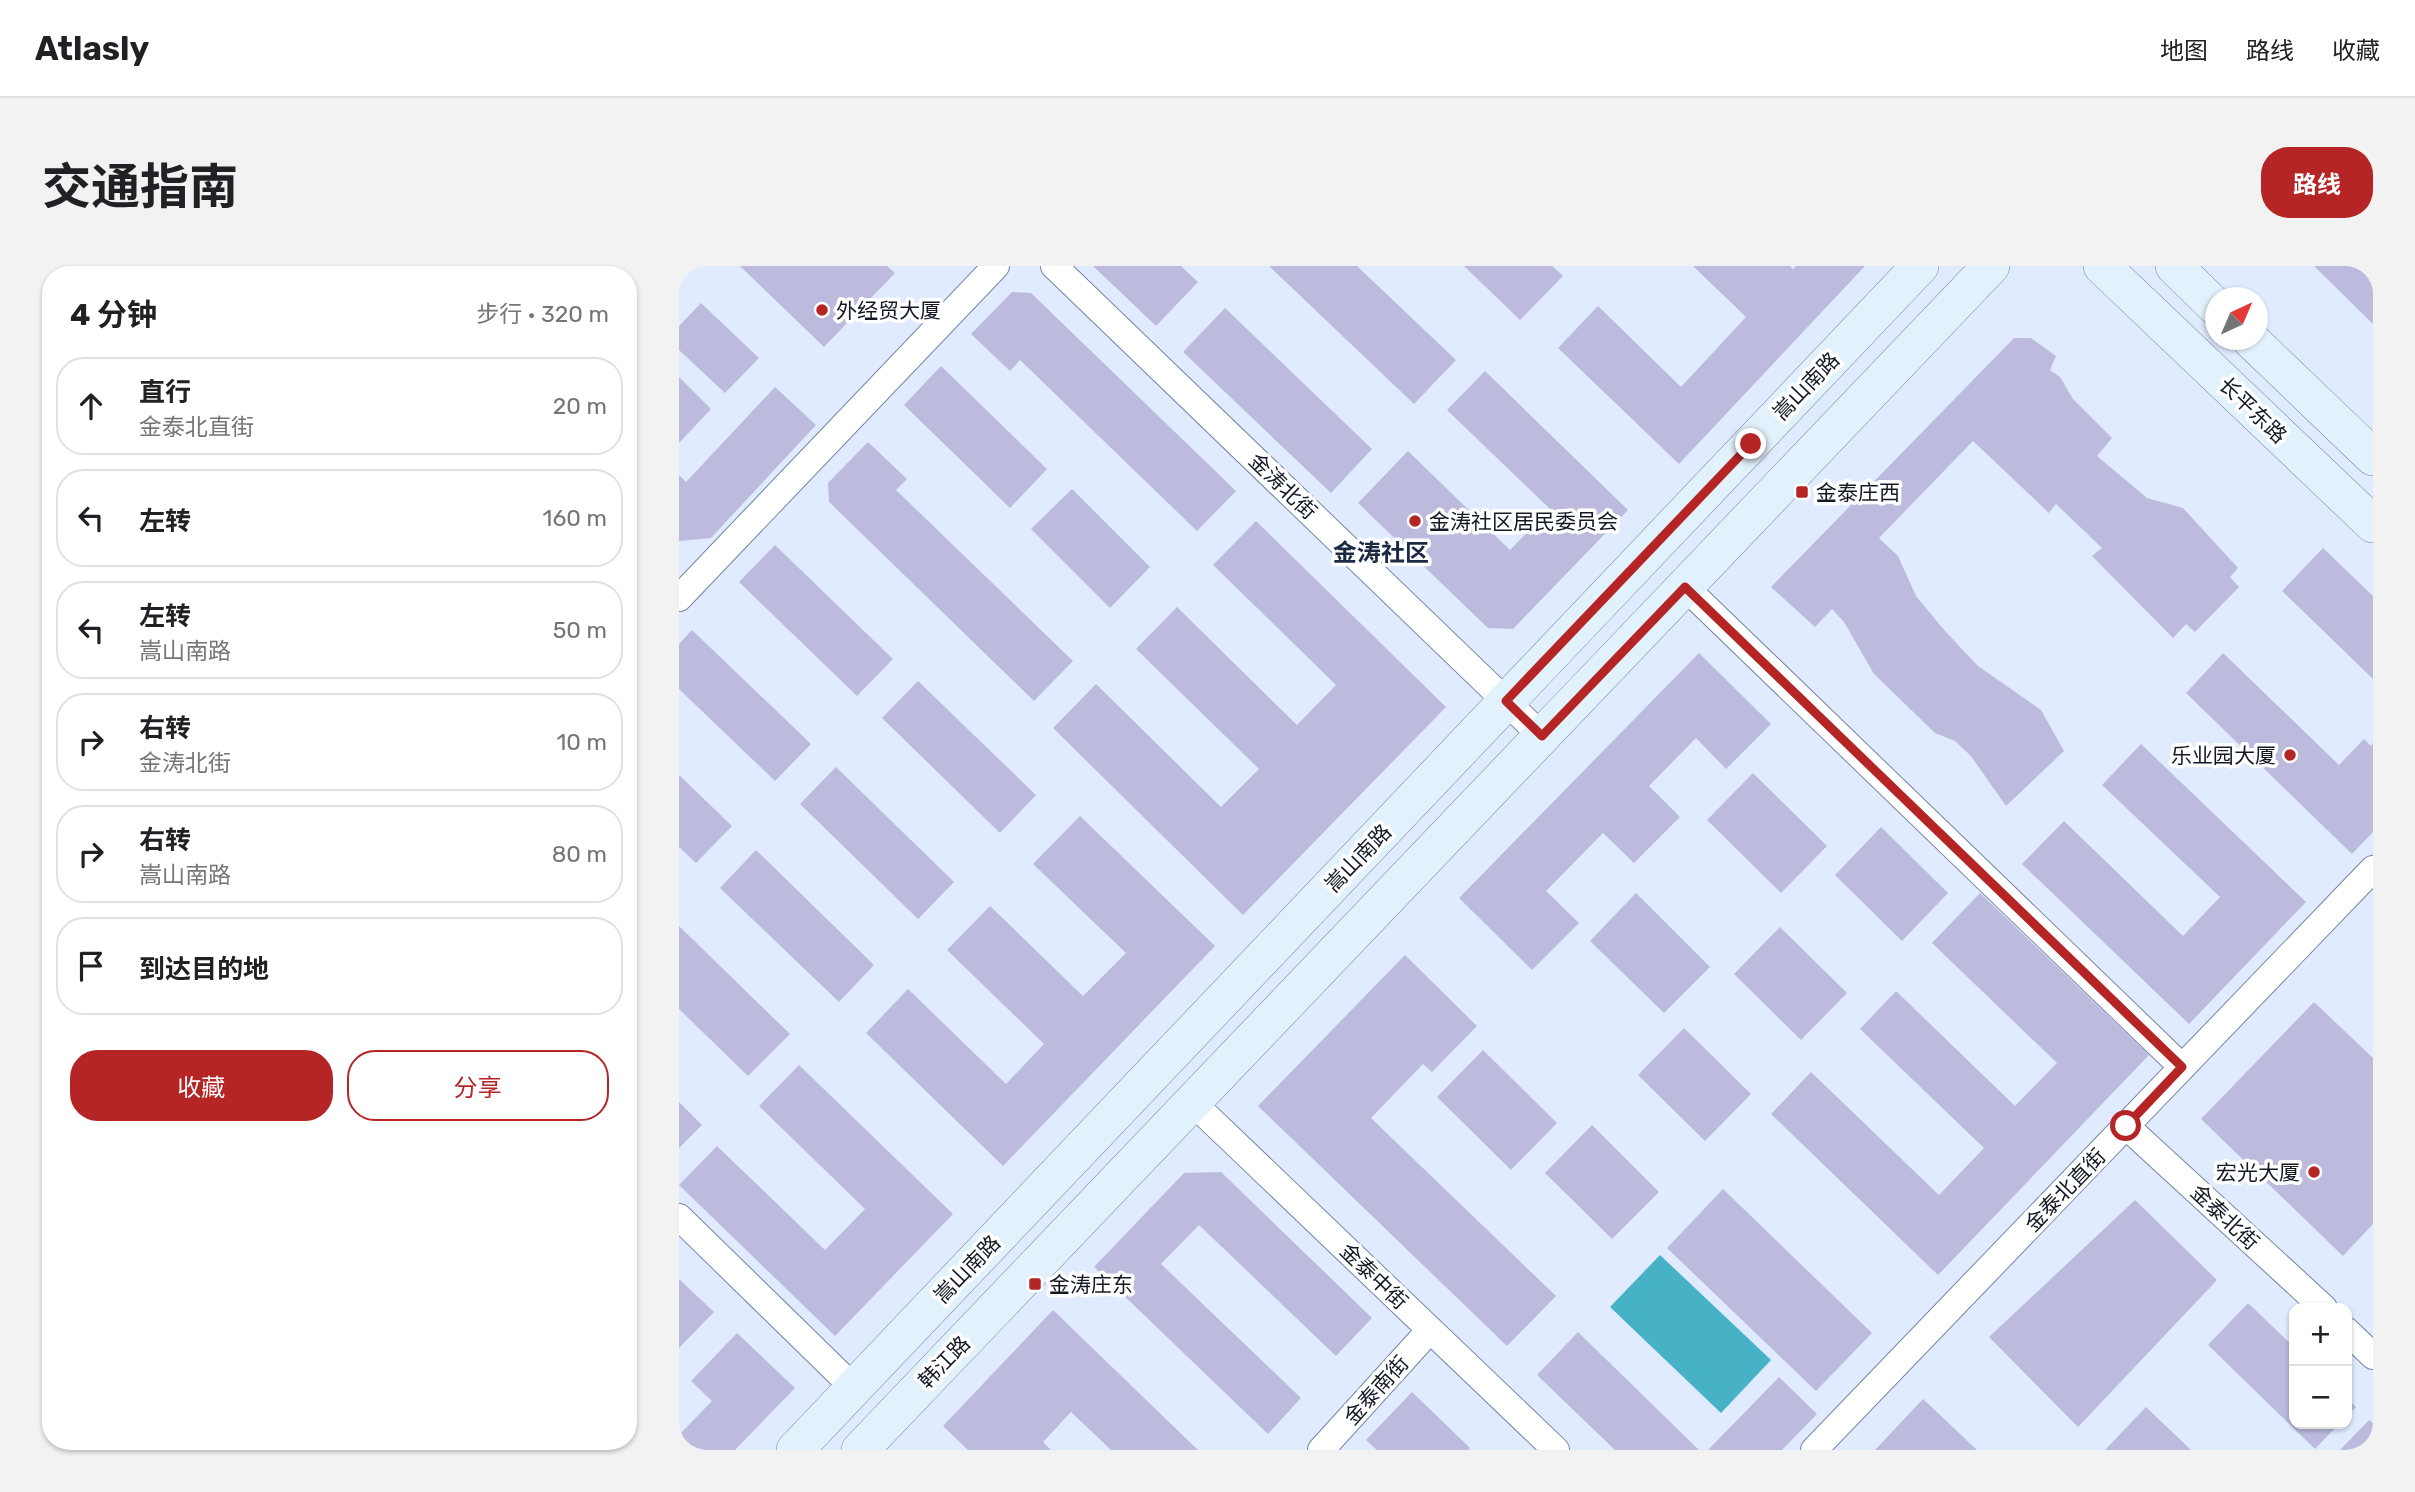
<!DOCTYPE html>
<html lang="zh">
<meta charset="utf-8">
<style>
:root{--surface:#fff;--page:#f2f2f2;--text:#202124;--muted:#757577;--line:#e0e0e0;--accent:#b52525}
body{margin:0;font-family:Rubik,"Noto Sans SC",sans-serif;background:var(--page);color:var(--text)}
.controls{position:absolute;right:21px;bottom:21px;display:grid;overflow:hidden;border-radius:14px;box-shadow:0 2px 5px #0004}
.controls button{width:63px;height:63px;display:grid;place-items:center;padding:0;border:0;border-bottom:2px solid var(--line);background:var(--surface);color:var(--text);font:35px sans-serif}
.compass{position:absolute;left:1526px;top:21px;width:63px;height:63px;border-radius:50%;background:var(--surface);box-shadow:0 2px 5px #0004;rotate:44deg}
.stop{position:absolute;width:21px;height:21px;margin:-16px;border:5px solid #b52525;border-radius:50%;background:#fff}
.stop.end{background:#b52525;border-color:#fff;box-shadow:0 2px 7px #0008}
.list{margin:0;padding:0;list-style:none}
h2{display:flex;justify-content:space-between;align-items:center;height:91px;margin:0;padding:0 28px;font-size:30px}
h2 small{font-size:23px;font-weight:400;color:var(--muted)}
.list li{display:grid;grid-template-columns:46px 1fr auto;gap:21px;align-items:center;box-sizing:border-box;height:98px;margin:0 14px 14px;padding:0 14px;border:2px solid var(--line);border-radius:28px}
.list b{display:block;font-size:26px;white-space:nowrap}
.list p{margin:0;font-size:23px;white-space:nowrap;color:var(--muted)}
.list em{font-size:23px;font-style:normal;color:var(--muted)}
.actions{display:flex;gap:14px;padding:21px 28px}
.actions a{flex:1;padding:16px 0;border:2px solid var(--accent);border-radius:28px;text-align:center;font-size:24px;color:var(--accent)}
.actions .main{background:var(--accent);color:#fff}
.icon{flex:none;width:38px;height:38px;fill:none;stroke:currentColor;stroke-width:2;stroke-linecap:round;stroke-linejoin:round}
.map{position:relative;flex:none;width:1694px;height:1184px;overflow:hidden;border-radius:28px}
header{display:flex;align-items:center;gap:42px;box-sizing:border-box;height:98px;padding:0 35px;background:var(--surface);border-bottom:2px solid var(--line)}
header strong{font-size:33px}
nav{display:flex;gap:38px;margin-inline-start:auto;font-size:24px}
.intro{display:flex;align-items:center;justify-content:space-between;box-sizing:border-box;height:168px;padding:0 42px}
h1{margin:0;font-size:49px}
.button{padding:18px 32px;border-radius:28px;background:var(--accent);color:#fff;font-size:24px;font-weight:700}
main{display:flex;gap:42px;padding:0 42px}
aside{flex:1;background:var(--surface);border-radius:28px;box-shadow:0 2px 5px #0004}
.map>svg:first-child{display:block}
</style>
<header>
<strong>Atlasly</strong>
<nav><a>地图</a><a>路线</a><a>收藏</a></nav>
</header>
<div class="intro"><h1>交通指南</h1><a class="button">路线</a></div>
<main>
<aside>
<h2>4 分钟<small>步行 · 320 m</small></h2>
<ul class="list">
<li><svg class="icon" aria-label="ahead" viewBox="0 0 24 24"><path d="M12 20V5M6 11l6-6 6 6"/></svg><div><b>直行</b><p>金泰北直街</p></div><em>20 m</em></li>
<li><svg class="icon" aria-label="left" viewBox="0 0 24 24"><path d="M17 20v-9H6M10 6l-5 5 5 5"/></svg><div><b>左转</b></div><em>160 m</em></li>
<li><svg class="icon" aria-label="left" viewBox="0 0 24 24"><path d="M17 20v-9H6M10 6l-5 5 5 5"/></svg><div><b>左转</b><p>嵩山南路</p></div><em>50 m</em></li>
<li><svg class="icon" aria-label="right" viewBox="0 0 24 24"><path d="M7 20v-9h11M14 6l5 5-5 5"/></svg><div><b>右转</b><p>金涛北街</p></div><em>10 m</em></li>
<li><svg class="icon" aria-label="right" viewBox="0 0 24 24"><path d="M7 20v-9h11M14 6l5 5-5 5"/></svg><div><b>右转</b><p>嵩山南路</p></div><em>80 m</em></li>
<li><svg class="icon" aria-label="arrive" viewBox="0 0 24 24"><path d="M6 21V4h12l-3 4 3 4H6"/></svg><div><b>到达目的地</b></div></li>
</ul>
<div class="actions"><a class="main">收藏</a><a>分享</a></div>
</aside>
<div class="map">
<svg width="1694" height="1184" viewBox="0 0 1694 1184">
<rect width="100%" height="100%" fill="#e0ebff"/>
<path fill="#47b2c6" d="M 981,989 L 1092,1094 L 1042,1147 L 931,1041 Z"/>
<g fill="#bcbbde">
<path d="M 61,0 L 208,0 L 216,7 L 145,81 Z"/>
<path d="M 414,0 L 502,0 L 519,16 L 477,60 Z"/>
<path d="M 590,0 L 678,0 L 777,94 L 735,138 Z"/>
<path d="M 785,0 L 873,0 L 884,10 L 841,54 Z"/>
<path d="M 1014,0 L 1111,0 L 1114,3 L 1117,0 L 1186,0 L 1000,198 L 879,82 L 919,40 L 1002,121 L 1067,51 Z"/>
<path d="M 1635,0 L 1694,0 L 1694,58 Z"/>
<path d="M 333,26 L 352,27 L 557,225 L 518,265 L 341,94 L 331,105 L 292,68 Z"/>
<path d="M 22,37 L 80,92 L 46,127 L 0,84 L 0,60 Z"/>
<path d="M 546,42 L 693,183 L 652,227 L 504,86 Z"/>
<path d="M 1335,72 L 1352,72 L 1377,90 L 1371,104 L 1381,111 L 1394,133 L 1433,172 L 1418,190 L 1468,232 L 1504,242 L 1559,302 L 1551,311 L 1560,321 L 1516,366 L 1507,358 L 1494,372 L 1413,290 L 1423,282 L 1377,238 L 1370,247 L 1294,175 L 1200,272 L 1219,290 L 1237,330 L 1266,365 L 1299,400 L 1362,444 L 1385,485 L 1327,540 L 1292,490 L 1276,475 L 1256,467 L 1195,408 L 1165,356 L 1153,343 L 1136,361 L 1092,321 Z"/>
<path d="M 262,100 L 368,203 L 331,242 L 225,139 Z"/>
<path d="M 806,105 L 949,244 L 834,363 L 809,362 L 679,237 L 729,185 L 831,284 L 871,243 L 768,144 Z"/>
<path d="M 0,111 L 32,143 L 0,177 Z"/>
<path d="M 96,121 L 137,159 L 32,272 L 0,275 L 0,209 L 7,216 Z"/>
<path d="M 189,176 L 228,213 L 217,224 L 394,395 L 355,435 L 150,236 L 149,217 Z"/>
<path d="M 393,223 L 471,301 L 431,342 L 352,263 Z"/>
<path d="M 577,255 L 767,441 L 564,649 L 374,462 L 417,418 L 542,541 L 580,503 L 457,383 L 498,341 L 618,459 L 657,419 L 534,299 Z"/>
<path d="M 96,279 L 214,393 L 178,430 L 60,316 Z"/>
<path d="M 1644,282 L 1694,330 L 1694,413 L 1603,325 Z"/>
<path d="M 13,364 L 132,478 L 96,515 L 0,423 L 0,378 Z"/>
<path d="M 1020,387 L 1092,458 L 1047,503 L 1017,472 L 970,520 L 1001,551 L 955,597 L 924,567 L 867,625 L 900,657 L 853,704 L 780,632 Z"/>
<path d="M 1544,387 L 1660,499 L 1685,473 L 1692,480 L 1694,477 L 1694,566 L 1673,588 L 1507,427 Z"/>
<path d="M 239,415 L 357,529 L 321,567 L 203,452 Z"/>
<path d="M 1462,478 L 1627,636 L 1510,758 L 1343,598 L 1385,555 L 1504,670 L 1541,631 L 1423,519 Z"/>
<path d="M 157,501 L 275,616 L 239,653 L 121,538 Z"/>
<path d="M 1074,507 L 1148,580 L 1102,627 L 1028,554 Z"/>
<path d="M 0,509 L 53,560 L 17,597 L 0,581 Z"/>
<path d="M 401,550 L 536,680 L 324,900 L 187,767 L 229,723 L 327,818 L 365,778 L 268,684 L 311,640 L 404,730 L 447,687 L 354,598 Z"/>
<path d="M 1202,561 L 1269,627 L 1223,675 L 1156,609 Z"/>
<path d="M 77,584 L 195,699 L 160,736 L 41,622 Z"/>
<path d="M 957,627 L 1031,701 L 985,747 L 911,675 Z"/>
<path d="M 1301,627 L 1470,789 L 1259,1009 L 1092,848 L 1132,806 L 1260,929 L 1305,882 L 1181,763 L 1217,725 L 1336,840 L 1378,797 L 1253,677 Z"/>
<path d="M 0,660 L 111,768 L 69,810 L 0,743 Z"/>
<path d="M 1101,661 L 1168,727 L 1122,774 L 1055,708 Z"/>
<path d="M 726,689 L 798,760 L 753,806 L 744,798 L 692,852 L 877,1030 L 828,1080 L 579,840 Z"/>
<path d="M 1635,736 L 1694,792 L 1694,958 L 1664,990 L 1522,853 Z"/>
<path d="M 1005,762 L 1072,828 L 1026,875 L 959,809 Z"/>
<path d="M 804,784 L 878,857 L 832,904 L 758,831 Z"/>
<path d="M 120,799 L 274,948 L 156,1070 L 0,919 L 38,880 L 146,984 L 186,943 L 80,840 Z"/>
<path d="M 0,836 L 23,859 L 0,882 Z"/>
<path d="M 913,859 L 980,926 L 933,973 L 866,907 Z"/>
<path d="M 542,906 L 693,1052 L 657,1090 L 520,959 L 482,998 L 622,1132 L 589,1168 L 415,1001 L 505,907 Z"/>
<path d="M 1044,923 L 1193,1067 L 1137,1125 L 988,982 Z"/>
<path d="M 1456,934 L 1538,1014 L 1399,1161 L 1310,1071 Z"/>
<path d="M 0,1013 L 35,1046 L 0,1082 Z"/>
<path d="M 1569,1037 L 1615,1081 L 1615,1158 L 1660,1158 L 1636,1183 L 1529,1079 Z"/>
<path d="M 374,1044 L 519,1184 L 432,1184 L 392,1146 L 364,1176 L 372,1184 L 289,1184 L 264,1160 Z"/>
<path d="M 899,1066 L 1020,1184 L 936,1184 L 858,1109 Z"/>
<path d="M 58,1067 L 116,1122 L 56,1184 L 0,1184 L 0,1169 L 33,1135 L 12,1115 Z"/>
<path d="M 1100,1111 L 1138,1148 L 1103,1184 L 1029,1184 Z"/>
<path d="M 733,1126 L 791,1182 L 789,1184 L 698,1184 L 687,1174 Z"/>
<path d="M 1668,1132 L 1677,1141 L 1668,1150 Z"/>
<path d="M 1244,1133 L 1298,1184 L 1196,1184 Z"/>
<path d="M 1467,1141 L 1512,1184 L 1426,1184 Z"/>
<path d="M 1690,1154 L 1694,1157 L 1694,1184 L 1661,1184 Z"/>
</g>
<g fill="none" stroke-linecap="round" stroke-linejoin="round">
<g stroke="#7485a3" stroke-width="28">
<g id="street">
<path d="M 375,0 L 863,470"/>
<path d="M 1006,321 L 1503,801"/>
<path d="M 0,332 L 317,0"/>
<path d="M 513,836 L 877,1184"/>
<path d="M 1447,860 L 1645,1042"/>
<path d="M 0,951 L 175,1122"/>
<path d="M 1668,1065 L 1694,1090"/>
<path d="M 642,1184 L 751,1064"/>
<path d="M 1135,1184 L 1694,603"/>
</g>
</g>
<g stroke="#7485a3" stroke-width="38">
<g id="secondary">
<path d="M 1423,0 L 1694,258"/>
<path d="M 1495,0 L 1536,40"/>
<path d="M 1572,74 L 1694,191"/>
<path d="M 116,1184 L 1241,0"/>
<path d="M 181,1184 L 1312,0"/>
</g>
</g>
<use href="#street" stroke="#fff" stroke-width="26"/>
<use href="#secondary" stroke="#e2f2fc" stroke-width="37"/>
</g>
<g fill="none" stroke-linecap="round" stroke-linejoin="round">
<path stroke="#b52525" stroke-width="9" d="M 1072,178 L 827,435 L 863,470 L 1006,321 L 1503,801 L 1447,860"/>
</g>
<g fill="#b52525" stroke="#fff" stroke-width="2.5">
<circle cx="143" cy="44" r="7"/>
<rect x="1116" y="219" width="14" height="14" rx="3.5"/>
<circle cx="736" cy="255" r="7"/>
<circle cx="1611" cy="489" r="7"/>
<circle cx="1635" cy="906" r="7"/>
<rect x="349" y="1011" width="14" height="14" rx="3.5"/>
</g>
<g text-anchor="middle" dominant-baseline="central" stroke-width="7" stroke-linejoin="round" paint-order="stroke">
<g font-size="21" fill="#121924" stroke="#fff" text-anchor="start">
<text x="157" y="44">外经贸大厦</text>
<text x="1137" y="226">金泰庄西</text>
<text x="750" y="255">金涛社区居民委员会</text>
<text x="1597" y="489" text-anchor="end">乐业园大厦</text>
<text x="1621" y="906" text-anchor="end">宏光大厦</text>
<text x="370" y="1018">金涛庄东</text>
</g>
<g font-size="21" fill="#121924" stroke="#fff">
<text transform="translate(1127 120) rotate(-46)">嵩山南路</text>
<text transform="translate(1574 144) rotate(44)">长平东路</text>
<text transform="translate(604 220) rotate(44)">金涛北街</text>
<text transform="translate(679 592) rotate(-46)">嵩山南路</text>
<text transform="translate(1386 924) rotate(-46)">金泰北直街</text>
<text transform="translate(1546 951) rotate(43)">金泰北街</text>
<text transform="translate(288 1003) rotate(-46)">嵩山南路</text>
<text transform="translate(695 1010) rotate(44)">金泰中街</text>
<text transform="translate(265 1096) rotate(-46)">韩江路</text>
<text transform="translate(697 1124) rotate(-48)">金泰南街</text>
</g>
<g font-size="24" font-weight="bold" fill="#1c2942" stroke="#fff">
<text x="702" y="287">金涛社区</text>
</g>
</g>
</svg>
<div class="controls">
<button>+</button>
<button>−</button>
</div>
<svg class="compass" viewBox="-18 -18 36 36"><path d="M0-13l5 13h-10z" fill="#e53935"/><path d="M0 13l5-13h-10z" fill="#757577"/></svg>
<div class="stop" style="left:1447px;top:860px"></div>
<div class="stop end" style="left:1072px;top:178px"></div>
</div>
</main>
